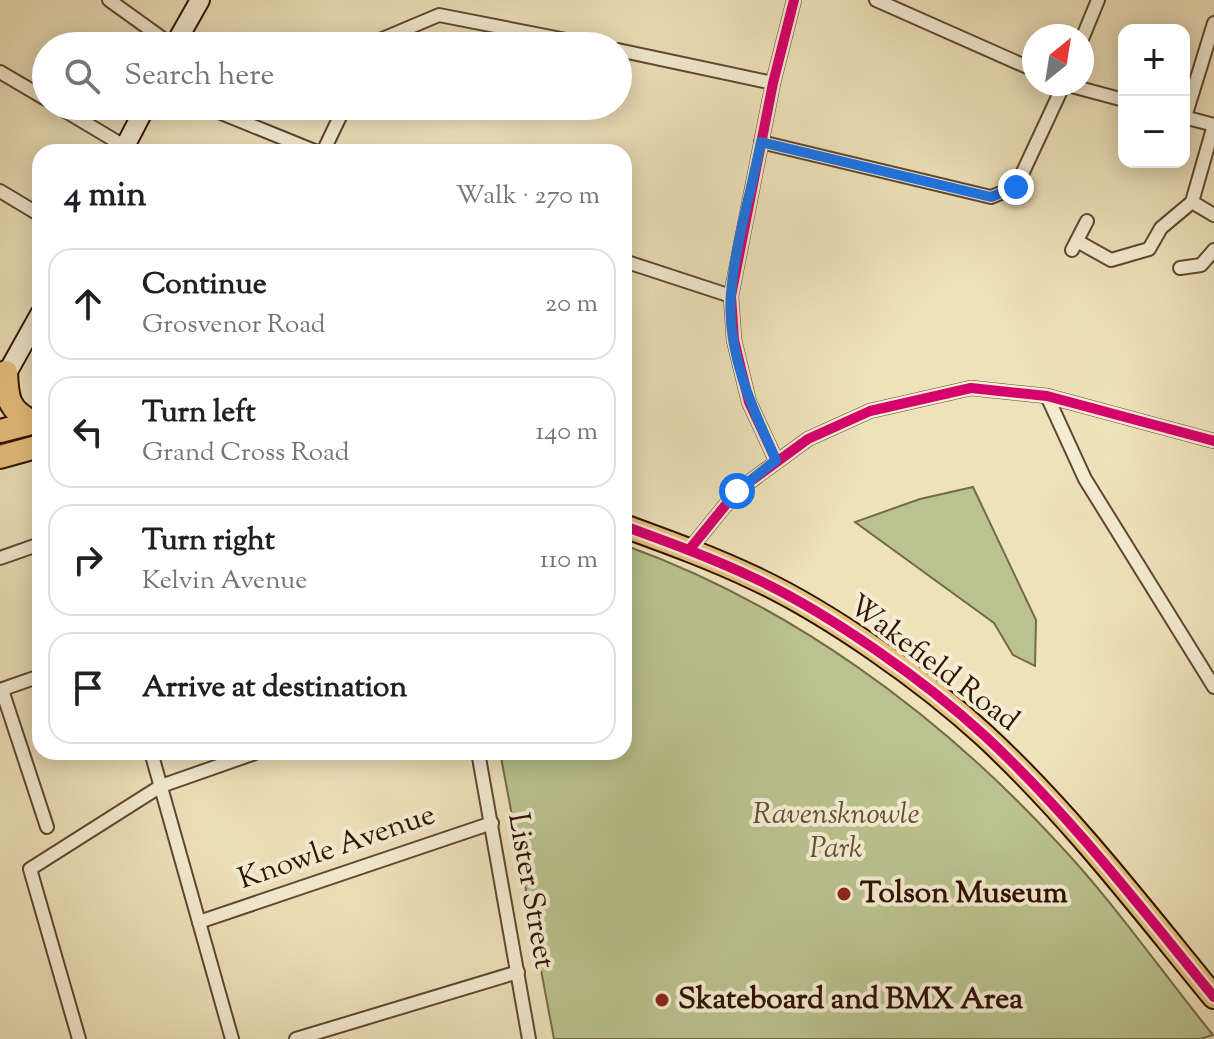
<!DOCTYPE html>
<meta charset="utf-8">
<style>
:root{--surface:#fff;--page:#f6f6f6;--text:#202124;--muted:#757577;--line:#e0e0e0}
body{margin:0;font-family:"Sorts Mill Goudy",serif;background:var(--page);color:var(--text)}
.controls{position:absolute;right:24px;top:24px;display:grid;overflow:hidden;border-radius:16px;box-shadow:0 4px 20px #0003}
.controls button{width:72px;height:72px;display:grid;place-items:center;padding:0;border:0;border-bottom:2px solid var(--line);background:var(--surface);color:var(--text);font:40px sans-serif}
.compass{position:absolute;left:1022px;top:24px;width:72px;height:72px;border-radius:50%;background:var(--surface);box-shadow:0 4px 20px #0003;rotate:30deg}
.stop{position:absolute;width:24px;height:24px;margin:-18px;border:6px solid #1a73e8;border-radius:50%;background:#fff}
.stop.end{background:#1a73e8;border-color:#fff;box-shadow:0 2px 8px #0008}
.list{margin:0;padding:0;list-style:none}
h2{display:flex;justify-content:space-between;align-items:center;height:104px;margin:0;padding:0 32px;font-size:34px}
h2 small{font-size:26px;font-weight:400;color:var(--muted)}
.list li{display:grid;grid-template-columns:52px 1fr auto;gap:24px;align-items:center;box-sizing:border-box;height:112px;margin:0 16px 16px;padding:0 16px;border:2px solid var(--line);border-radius:24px}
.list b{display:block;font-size:30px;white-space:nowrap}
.list p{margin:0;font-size:26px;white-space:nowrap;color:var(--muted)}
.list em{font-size:26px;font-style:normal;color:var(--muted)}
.icon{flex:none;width:44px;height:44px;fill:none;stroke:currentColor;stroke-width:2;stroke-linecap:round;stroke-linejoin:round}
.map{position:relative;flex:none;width:1214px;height:1039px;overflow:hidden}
.search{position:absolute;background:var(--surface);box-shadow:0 4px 20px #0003;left:32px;top:32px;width:600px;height:88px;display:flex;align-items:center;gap:20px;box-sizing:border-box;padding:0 28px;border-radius:44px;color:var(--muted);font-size:30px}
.panel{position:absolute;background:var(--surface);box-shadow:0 4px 20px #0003;left:32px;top:144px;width:600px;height:616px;border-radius:24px}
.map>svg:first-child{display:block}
</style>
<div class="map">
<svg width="1214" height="1039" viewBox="0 0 1214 1039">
<rect width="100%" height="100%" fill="#eee2bb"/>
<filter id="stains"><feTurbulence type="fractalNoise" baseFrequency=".0025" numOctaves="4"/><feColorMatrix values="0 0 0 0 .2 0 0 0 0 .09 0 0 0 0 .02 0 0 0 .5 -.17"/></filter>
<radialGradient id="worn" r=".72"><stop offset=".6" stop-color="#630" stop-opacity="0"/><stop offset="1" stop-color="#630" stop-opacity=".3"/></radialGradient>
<g fill="#bac38f" stroke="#756b48" stroke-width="2">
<path d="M 973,487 L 1036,620 L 1035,666 L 1013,655 L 994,623 L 855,522 L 920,499 Z"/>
<path d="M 624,545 C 789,604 938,713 1056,841 C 1113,901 1161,971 1213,1035 L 1200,1039 L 554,1039 L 500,752 L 624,752 Z"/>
</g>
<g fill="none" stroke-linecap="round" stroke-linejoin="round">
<g stroke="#604730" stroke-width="16">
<g id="street">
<path d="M 109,0 L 173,46"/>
<path d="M 876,0 L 1034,70"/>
<path d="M 1082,39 L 1098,0"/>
<path d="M 373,46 L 375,42 L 439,15 L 597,46"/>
<path d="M 618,50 L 773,83"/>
<path d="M 0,72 L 46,99"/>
<path d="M 1064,84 L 1124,100"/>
<path d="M 57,106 L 124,146"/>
<path d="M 204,106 L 317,152"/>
<path d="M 1184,117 L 1214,125"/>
<path d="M 1185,117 L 1214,23"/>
<path d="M 761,142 L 991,197 L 1016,187 L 1064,84"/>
<path d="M 323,152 L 345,106"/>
<path d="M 0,191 L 40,215"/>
<path d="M 1192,202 L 1214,215"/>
<path d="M 1077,241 L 1111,260 L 1149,249 L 1161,228 L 1192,202 L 1214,125"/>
<path d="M 1072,250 L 1087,221"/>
<path d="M 624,261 L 731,296"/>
<path d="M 1180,268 L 1201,265 L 1214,250"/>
<path d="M 1047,396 L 1085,479 L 1214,687"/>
<path d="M 776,460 L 749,402 L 734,340 L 731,296 L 773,83 L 794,0"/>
<path d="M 689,550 L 737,491 L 808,439 L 870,411 L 971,388 L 1047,396 L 1214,441"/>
<path d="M 0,558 L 40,544"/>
<path d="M 0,690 L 40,676"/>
<path d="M 2,690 L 47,827"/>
<path d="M 151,752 L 232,1039"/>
<path d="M 478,752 L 529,1039"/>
<path d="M 199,922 L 492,823"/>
<path d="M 79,1039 L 30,869 L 161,786 L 258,752"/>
<path d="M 296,1039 L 518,972"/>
</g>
</g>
<g stroke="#301301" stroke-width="22">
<g id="secondary">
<path d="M 174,46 L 200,0"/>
<path d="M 122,152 L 146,106"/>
<path d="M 2,382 L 40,314"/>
</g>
</g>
<g stroke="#301301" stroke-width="26">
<g id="highway">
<path d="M 6,372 C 7,398 8,410 33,422"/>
<path d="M 0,431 L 39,421"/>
<path d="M 0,457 L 40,446"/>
<path d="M 624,526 C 668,542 712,558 754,578 C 829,613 924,680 985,736 C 1070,815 1141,908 1214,997"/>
</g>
</g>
<use href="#street" stroke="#f4ecd3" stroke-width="12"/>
<use href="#secondary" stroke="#f4ecd3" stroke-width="18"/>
<use href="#highway" stroke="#e7c17e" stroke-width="22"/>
<g stroke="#f4ecd3" stroke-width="15">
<g id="cycleway">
<path d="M 776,460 L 749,402 L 734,340 L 731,296 L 773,83 L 794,0"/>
<path d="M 624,526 C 668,542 712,558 754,578 C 829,613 924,680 985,736 C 1070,815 1141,908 1214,997"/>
<path d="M 689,550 L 737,491 L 808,439 L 870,411 L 971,388 L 1047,396 L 1214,441"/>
</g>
</g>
<use href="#cycleway" stroke="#d6006c" stroke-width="10"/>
</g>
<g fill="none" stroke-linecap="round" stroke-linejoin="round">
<path stroke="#1a73e8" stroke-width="10" d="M 737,491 L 776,460 C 753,410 726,352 731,294 C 735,244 751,192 761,142 L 991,197 L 1016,187"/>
</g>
<g fill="#8f2418" stroke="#f4ecd3" stroke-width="3">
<circle cx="844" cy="894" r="8"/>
<circle cx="662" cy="1000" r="8"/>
</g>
<g text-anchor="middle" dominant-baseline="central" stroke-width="8" stroke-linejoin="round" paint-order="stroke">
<g font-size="30" fill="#301301" stroke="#f4ecd3">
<text transform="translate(933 664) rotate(37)">Wakefield Road</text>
<text transform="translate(337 848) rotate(-19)">Knowle Avenue</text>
<text transform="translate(530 891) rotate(80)">Lister Street</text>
</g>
<g font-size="30" font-style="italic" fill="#605133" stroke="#f4ecd3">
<text x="836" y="815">Ravensknowle<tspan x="836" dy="34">Park</tspan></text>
</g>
<g font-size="30" font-weight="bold" fill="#301301" stroke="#f4ecd3" text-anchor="start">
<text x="860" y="894">Tolson Museum</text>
<text x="678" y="1000">Skateboard and BMX Area</text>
</g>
</g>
<rect width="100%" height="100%" filter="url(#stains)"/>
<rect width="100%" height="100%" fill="url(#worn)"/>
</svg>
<div class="controls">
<button>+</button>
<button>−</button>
</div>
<svg class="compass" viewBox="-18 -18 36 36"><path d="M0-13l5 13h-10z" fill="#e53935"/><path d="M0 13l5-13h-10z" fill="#757577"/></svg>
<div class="stop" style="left:737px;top:491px"></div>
<div class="stop end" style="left:1016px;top:187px"></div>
<div class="search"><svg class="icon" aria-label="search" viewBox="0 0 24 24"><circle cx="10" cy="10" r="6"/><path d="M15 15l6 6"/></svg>Search here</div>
<section class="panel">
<h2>4 min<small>Walk · 270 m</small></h2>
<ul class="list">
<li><svg class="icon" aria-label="ahead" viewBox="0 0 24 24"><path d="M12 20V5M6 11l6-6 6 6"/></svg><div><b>Continue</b><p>Grosvenor Road</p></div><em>20 m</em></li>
<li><svg class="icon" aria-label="left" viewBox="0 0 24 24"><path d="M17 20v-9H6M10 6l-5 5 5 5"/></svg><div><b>Turn left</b><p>Grand Cross Road</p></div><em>140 m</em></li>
<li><svg class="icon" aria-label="right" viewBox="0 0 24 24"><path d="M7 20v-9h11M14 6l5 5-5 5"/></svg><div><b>Turn right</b><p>Kelvin Avenue</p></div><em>110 m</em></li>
<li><svg class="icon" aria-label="arrive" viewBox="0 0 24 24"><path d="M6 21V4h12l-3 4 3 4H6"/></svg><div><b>Arrive at destination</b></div></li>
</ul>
</section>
</div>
